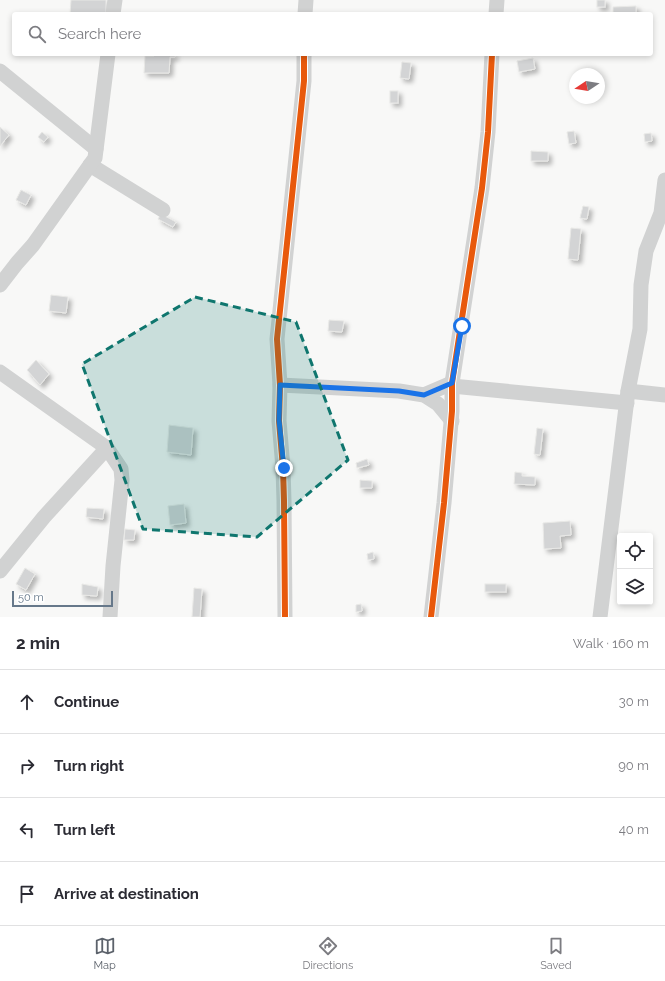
<!DOCTYPE html>
<meta charset="utf-8">
<style>
:root{--surface:#fff;--page:#f7f7f7;--text:#2b2b33;--muted:#7c7c81;--line:#e1e1e2;--accent:#5c626b}
body{margin:0;font-family:Raleway,sans-serif;background:var(--page);color:var(--text)}
.controls{position:absolute;right:12px;bottom:12px;display:grid;overflow:hidden;border-radius:4px;box-shadow:0 2px 6px #0003}
.controls button{width:36px;height:36px;display:grid;place-items:center;padding:0;border:0;border-bottom:1px solid var(--line);background:var(--surface);color:var(--text);font:20px sans-serif}
.compass{position:absolute;left:569px;top:68px;width:36px;height:36px;border-radius:50%;background:var(--surface);box-shadow:0 2px 6px #0003;rotate:258deg}
.scale{position:absolute;left:12px;bottom:10px;width:101px;box-sizing:border-box;padding-left:4px;border:2px solid #66788a;border-top:0;font-size:11px;line-height:14px;white-space:nowrap;color:#66788a;-webkit-text-stroke:3px #fff;paint-order:stroke}
.stop{position:absolute;width:12px;height:12px;margin:-9px;border:3px solid #1a73e8;border-radius:50%;background:#fff}
.stop.end{background:#1a73e8;border-color:#fff;box-shadow:0 1px 4px #0008}
.list{margin:0;padding:0;list-style:none}
h2{display:flex;justify-content:space-between;align-items:center;height:52px;margin:0;padding:0 16px;font-size:17px}
h2 small{font-size:13px;font-weight:400;color:var(--muted)}
.list li{display:grid;grid-template-columns:26px 1fr auto;gap:12px;align-items:center;box-sizing:border-box;height:64px;padding:0 16px;border-top:1px solid var(--line)}
.list b{display:block;font-size:15px;white-space:nowrap}
.list em{font-size:13px;font-style:normal;color:var(--muted)}
.icon{flex:none;width:22px;height:22px;fill:none;stroke:currentColor;stroke-width:2;stroke-linecap:round;stroke-linejoin:round}
.map{position:relative;flex:none;width:665px;height:617px;overflow:hidden}
.search{position:absolute;background:var(--surface);box-shadow:0 2px 6px #0003;left:12px;right:12px;top:12px;height:44px;display:flex;align-items:center;gap:10px;box-sizing:border-box;padding:0 14px;border-radius:4px;color:var(--muted);font-size:15px}
.sheet{height:308px;background:var(--surface)}
nav{display:flex;justify-content:space-around;align-items:center;box-sizing:border-box;height:56px;border-top:1px solid var(--line);background:var(--surface);font-size:11px;color:var(--muted)}
nav a{display:grid;justify-items:center;gap:2px}
nav .on{color:var(--accent)}
.map>svg:first-child{display:block}
</style>
<div class="map">
<svg width="665" height="617" viewBox="0 0 665 617">
<defs>
<filter id="shadow"><feDropShadow dx="3.5" dy="3.5" stdDeviation="2" flood-color="#0004"/></filter>
</defs>
<rect width="100%" height="100%" fill="#f8f8f7"/>
<g fill="#d3d4d5" stroke="#e8e8e6" filter="url(#shadow)">
<path d="M 71,0 L 106,0 L 106,14 L 70,14 Z"/>
<rect x="597" y="0" width="8" height="7"/>
<path d="M 636,6 L 636,14 L 613,14 L 613,7 Z"/>
<path d="M 154,54 L 175,54 L 175,57 L 170,57 L 169,73 L 144,73 L 145,56 L 154,56 Z"/>
<path d="M 533,58 L 535,69 L 519,72 L 517,61 Z"/>
<path d="M 402,62 L 411,63 L 409,79 L 400,78 Z"/>
<rect x="390" y="91" width="8" height="12"/>
<path d="M 0,127 L 9,135 L 0,146 Z"/>
<path d="M 574,131 L 576,143 L 569,144 L 567,132 Z"/>
<path d="M 42,132 L 48,137 L 44,142 L 38,137 Z"/>
<path d="M 651,133 L 652,141 L 645,142 L 644,134 Z"/>
<path d="M 531,151 L 548,152 L 548,161 L 531,161 Z"/>
<path d="M 21,190 L 31,195 L 26,205 L 16,200 Z"/>
<path d="M 583,206 L 589,207 L 587,219 L 580,218 Z"/>
<path d="M 161,214 L 176,222 L 173,227 L 158,219 Z"/>
<path d="M 571,228 L 581,229 L 578,260 L 568,259 Z"/>
<path d="M 51,295 L 68,297 L 66,313 L 49,311 Z"/>
<path d="M 329,320 L 344,321 L 342,332 L 328,331 Z"/>
<path d="M 36,360 L 49,374 L 40,385 L 27,370 Z"/>
<path d="M 169,425 L 193,428 L 191,455 L 167,452 Z"/>
<path d="M 537,428 L 543,429 L 540,455 L 534,454 Z"/>
<path d="M 367,459 L 369,465 L 357,468 L 356,463 Z"/>
<path d="M 515,472 L 522,473 L 522,476 L 535,477 L 535,485 L 514,484 Z"/>
<path d="M 360,480 L 372,481 L 372,488 L 360,488 Z"/>
<path d="M 184,504 L 186,523 L 170,525 L 168,506 Z"/>
<path d="M 87,508 L 104,509 L 103,519 L 86,517 Z"/>
<path d="M 570,521 L 571,535 L 560,536 L 561,548 L 544,549 L 543,523 Z"/>
<path d="M 125,529 L 135,530 L 134,540 L 124,540 Z"/>
<path d="M 373,552 L 374,559 L 368,560 L 367,554 Z"/>
<path d="M 25,568 L 35,574 L 26,590 L 16,584 Z"/>
<path d="M 82,584 L 98,587 L 97,596 L 82,595 Z"/>
<rect x="485" y="584" width="21" height="8"/>
<path d="M 194,588 L 202,589 L 200,617 L 192,617 Z"/>
<path d="M 361,604 L 362,611 L 356,612 L 356,605 Z"/>
</g>
<g fill="none" stroke-linecap="round" stroke-linejoin="round">
<g stroke="#d1d2d2" stroke-width="15">
<path d="M 113,14 L 115,0"/>
<path d="M 305,14 L 306,0"/>
<path d="M 496,14 L 497,0"/>
<path d="M 0,71 L 96,149"/>
<path d="M 90,165 L 163,210"/>
<path d="M 0,285 L 17,263 L 33,245 L 95,158 L 108,54"/>
<path d="M 0,372 L 107,448 L 121,469 L 122,480 L 113,566 L 110,617"/>
<path d="M 280,385 L 399,391 L 424,395 L 438,404 L 452,421"/>
<path d="M 452,386 L 627,403"/>
<path d="M 628,391 L 665,395"/>
<path d="M 424,395 L 452,383"/>
<path d="M 0,571 L 44,517 L 107,448"/>
<path d="M 285,617 L 284,501 L 283,468 L 279,421 L 280,385 L 277,339 L 304,81 L 304,54"/>
<path d="M 431,617 L 444,503 L 452,411 L 452,383 L 482,188 L 488,132 L 492,54"/>
<path d="M 600,617 L 628,391 L 640,329 L 641,285 L 646,251 L 661,213 L 665,180"/>
</g>
<g stroke="#fff" stroke-width="8">
<g id="cycleway">
<path d="M 285,617 L 284,501 L 283,468 L 279,421 L 280,385 L 277,339 L 304,81 L 304,54"/>
<path d="M 431,617 L 444,503 L 452,411 L 452,383 L 482,188 L 488,132 L 492,54"/>
</g>
</g>
<use href="#cycleway" stroke="#e8590c" stroke-width="6"/>
</g>
<g fill="none" stroke-linecap="round" stroke-linejoin="round">
<path stroke="#1a73e8" stroke-width="5" d="M 284,468 L 279,420 L 280,385 L 399,391 L 424,395 L 452,383 L 462,326"/>
</g>
<path fill="#0f766e" fill-opacity="0.2" stroke="#0f766e" stroke-width="3" stroke-dasharray="8 5" stroke-linejoin="round" d="M 195,297 L 296,322 L 348,460 L 257,537 L 143,529 L 82,364 Z"/>
</svg>
<div class="controls">
<button><svg class="icon" aria-label="locate" viewBox="0 0 24 24"><circle cx="12" cy="12" r="6"/><path d="M12 2v4M12 18v4M2 12h4M18 12h4"/></svg></button>
<button><svg class="icon" aria-label="layers" viewBox="0 0 24 24"><path d="M12 4l9 5-9 5-9-5zM3 14l9 5 9-5"/></svg></button>
</div>
<svg class="compass" viewBox="-18 -18 36 36"><path d="M0-13l5 13h-10z" fill="#e53935"/><path d="M0 13l5-13h-10z" fill="#7c7c81"/></svg>
<div class="scale">50 m</div>
<div class="stop" style="left:462px;top:326px"></div>
<div class="stop end" style="left:284px;top:468px"></div>
<div class="search"><svg class="icon" aria-label="search" viewBox="0 0 24 24"><circle cx="10" cy="10" r="6"/><path d="M15 15l6 6"/></svg>Search here</div>
</div>
<section class="sheet">
<h2>2 min<small>Walk · 160 m</small></h2>
<ul class="list">
<li><svg class="icon" aria-label="ahead" viewBox="0 0 24 24"><path d="M12 20V5M6 11l6-6 6 6"/></svg><div><b>Continue</b></div><em>30 m</em></li>
<li><svg class="icon" aria-label="right" viewBox="0 0 24 24"><path d="M7 20v-9h11M14 6l5 5-5 5"/></svg><div><b>Turn right</b></div><em>90 m</em></li>
<li><svg class="icon" aria-label="left" viewBox="0 0 24 24"><path d="M17 20v-9H6M10 6l-5 5 5 5"/></svg><div><b>Turn left</b></div><em>40 m</em></li>
<li><svg class="icon" aria-label="arrive" viewBox="0 0 24 24"><path d="M6 21V4h12l-3 4 3 4H6"/></svg><div><b>Arrive at destination</b></div></li>
</ul>
</section>
<nav>
<a class="on"><svg class="icon" aria-label="map" viewBox="0 0 24 24"><path d="M3 6l6-2 6 2 6-2v14l-6 2-6-2-6 2zM9 4v14M15 6v14"/></svg>Map</a>
<a><svg class="icon" aria-label="directions" viewBox="0 0 24 24"><path d="M12 3l9 9-9 9-9-9zM9 14v-3h6M13 9l2 2-2 2"/></svg>Directions</a>
<a><svg class="icon" aria-label="saved" viewBox="0 0 24 24"><path d="M7 4h10v16l-5-4-5 4z"/></svg>Saved</a>
</nav>
